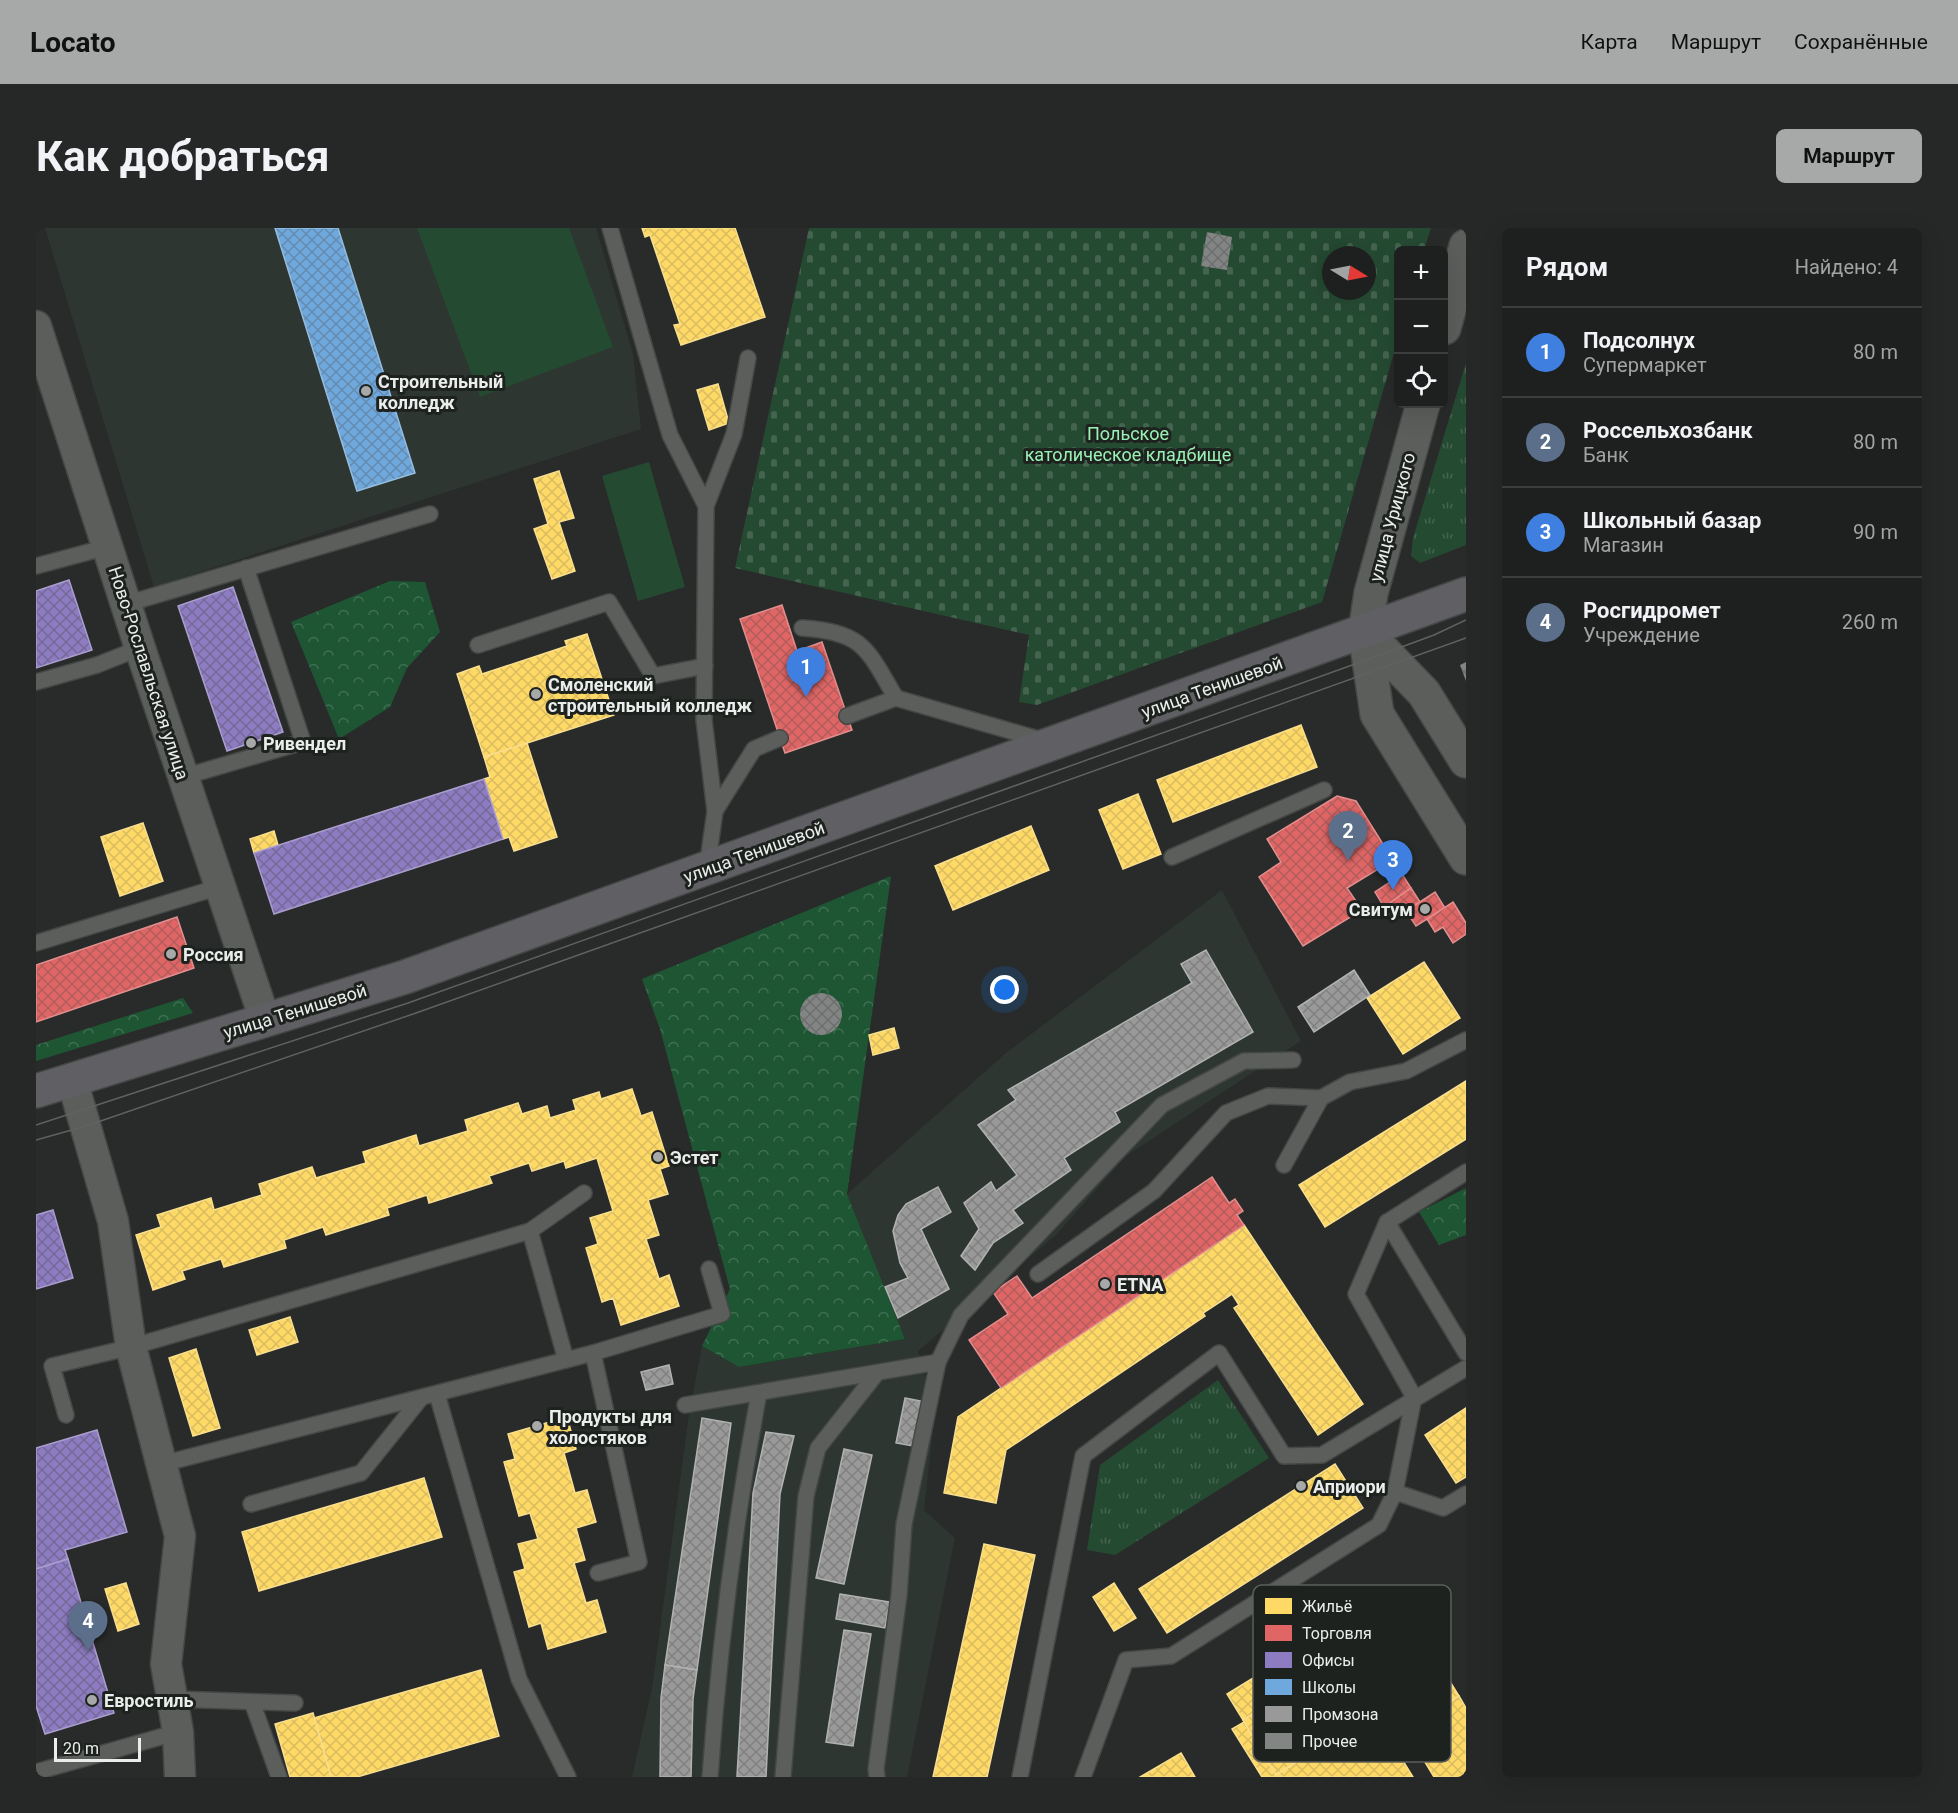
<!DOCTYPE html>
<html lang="ru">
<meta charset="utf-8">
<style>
:root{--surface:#1e201f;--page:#262828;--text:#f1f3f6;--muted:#a1a3a4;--line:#3c3e3d;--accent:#a6a9a7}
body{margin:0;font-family:Roboto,sans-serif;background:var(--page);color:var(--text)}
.controls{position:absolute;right:18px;top:18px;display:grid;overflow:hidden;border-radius:9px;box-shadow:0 6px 24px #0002}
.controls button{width:54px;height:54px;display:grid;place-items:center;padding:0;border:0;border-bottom:2px solid var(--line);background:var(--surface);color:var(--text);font:30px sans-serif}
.compass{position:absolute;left:1286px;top:18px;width:54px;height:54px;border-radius:50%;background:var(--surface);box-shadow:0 6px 24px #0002;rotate:100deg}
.scale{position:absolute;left:18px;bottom:15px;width:87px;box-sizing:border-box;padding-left:6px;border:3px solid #eaedeb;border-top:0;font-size:16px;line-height:21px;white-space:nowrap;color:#eaedeb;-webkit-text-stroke:4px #1e221f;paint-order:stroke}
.you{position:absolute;left:969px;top:762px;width:21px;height:21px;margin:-15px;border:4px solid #fff;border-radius:50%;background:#1a73e8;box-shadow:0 0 0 9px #1a73e833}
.badge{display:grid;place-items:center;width:39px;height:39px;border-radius:50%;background:var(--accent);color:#fff;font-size:20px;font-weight:700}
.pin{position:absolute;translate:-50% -50px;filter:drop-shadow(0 2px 3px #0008)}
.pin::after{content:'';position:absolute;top:32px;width:21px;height:18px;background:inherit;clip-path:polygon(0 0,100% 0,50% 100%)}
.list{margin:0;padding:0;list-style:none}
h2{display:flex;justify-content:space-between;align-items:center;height:78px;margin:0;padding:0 24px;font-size:26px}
h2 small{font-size:20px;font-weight:400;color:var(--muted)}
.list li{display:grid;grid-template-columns:39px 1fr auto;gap:18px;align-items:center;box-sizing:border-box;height:90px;padding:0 24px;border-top:2px solid var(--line)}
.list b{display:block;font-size:22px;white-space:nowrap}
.list p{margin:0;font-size:20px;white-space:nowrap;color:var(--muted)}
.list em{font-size:20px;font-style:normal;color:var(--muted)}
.icon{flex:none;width:33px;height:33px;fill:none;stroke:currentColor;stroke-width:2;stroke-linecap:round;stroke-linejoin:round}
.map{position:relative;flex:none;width:1430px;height:1549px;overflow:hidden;border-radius:9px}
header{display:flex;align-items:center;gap:36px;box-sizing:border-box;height:84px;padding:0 30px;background:var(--accent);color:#111}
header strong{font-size:28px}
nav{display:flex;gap:33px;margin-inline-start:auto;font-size:21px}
.intro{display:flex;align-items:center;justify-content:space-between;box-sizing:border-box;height:144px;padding:0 36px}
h1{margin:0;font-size:42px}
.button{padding:15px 27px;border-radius:9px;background:var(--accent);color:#111;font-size:21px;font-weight:700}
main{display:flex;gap:36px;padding:0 36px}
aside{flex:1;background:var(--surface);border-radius:9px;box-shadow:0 6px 24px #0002}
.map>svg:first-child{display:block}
</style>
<header>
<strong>Locato</strong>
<nav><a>Карта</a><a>Маршрут</a><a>Сохранённые</a></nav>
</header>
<div class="intro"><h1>Как добраться</h1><a class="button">Маршрут</a></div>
<main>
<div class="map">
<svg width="1430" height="1549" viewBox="0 0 1430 1549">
<defs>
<pattern id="forest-crowns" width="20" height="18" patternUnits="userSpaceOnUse" patternTransform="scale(1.5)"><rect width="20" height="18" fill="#1e5634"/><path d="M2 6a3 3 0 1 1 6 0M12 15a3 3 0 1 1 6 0" fill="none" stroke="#3f6f52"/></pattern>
<pattern id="cemetery-stones" width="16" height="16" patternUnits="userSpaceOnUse" patternTransform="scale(1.5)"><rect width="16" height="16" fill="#254a32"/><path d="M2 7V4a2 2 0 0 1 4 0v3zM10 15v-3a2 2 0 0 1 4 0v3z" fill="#456450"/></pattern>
<pattern id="park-tufts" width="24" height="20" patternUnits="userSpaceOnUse" patternTransform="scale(1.5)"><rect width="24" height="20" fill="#254a32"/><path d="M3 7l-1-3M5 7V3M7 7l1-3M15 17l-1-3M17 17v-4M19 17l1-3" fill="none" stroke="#456450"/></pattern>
<pattern id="homes-cross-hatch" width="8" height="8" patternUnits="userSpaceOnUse" patternTransform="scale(1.5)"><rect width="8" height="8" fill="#ffd966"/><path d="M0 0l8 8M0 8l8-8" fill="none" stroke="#dabc60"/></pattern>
<pattern id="shops-cross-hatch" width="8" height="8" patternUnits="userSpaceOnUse" patternTransform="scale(1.5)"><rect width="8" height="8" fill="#e06666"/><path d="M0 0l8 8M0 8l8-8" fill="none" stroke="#b25d5c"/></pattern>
<pattern id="offices-cross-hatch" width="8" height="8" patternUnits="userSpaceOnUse" patternTransform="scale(1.5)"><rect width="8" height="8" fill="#8e7cc3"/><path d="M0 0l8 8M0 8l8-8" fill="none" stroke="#756997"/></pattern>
<pattern id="schools-cross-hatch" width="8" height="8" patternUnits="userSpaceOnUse" patternTransform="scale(1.5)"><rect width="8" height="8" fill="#6fa8dc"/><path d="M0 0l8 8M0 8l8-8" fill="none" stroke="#638baf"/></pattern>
<pattern id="industry-cross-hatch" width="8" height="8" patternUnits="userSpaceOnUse" patternTransform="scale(1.5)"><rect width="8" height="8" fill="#999"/><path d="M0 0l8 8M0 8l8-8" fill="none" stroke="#808080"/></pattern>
<pattern id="building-cross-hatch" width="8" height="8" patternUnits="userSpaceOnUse" patternTransform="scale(1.5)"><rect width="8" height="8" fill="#828583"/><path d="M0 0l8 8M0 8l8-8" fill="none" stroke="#6d6f6e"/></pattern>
</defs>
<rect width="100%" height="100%" fill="#282b29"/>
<g fill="#2d3630">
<path d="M 9,0 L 560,0 L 597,126 L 605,201 L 118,359 Z"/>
<path d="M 1186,662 L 1265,813 L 1090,928 L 1020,1007 L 882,1123 L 899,1183 L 888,1282 L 919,1310 L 871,1549 L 596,1549 L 616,1460 L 653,1186 L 666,1118 L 703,1139 L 869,1111 L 811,966 L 970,825 Z"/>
</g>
<g fill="url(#forest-crowns)">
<path d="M 354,353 L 389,354 L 404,404 L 371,440 L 354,479 L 303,511 L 255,394 Z"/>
<path d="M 855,648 L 811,966 L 869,1111 L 703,1139 L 666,1118 L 694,1061 L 624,801 L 606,751 Z"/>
<path d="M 147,770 L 157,785 L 0,833 L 0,817 Z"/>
<path d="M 1430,960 L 1430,1007 L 1403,1017 L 1383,984 Z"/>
</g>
<path fill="url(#cemetery-stones)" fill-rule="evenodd" d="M 773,0 L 1395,0 L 1388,22 L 1362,22 L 1362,111 L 1286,374 L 1001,477 L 983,474 L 993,407 L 699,340 ZM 1295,27 L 1331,27 L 1331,63 L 1295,63 Z"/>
<g fill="url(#park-tufts)">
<path d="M 1430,135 L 1430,317 L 1384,335 L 1375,328 L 1377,310 Z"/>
<path d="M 1182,1152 L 1233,1230 L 1079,1327 L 1051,1322 L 1064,1237 Z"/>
</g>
<g fill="#254a32">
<path d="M 381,0 L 533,0 L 577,119 L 444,169 Z"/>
<path d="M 613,234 L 649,359 L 602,373 L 566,248 Z"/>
</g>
<g fill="url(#homes-cross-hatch)" stroke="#f9df8e" stroke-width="1.5">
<path d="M 606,0 L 699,0 L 729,89 L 645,117 L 638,97 L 644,96 L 614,7 L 609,9 Z"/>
<path d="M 682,156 L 693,195 L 673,202 L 661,162 Z"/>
<path d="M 523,243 L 538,290 L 523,294 L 539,343 L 516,351 L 498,301 L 512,296 L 498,251 Z"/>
<path d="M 551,406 L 578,487 L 448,529 L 421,446 L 443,438 L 446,446 L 531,418 L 529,413 Z"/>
<path d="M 1265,497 L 1281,539 L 1137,594 L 1121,552 Z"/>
<path d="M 491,515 L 521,609 L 478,623 L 473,609 L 467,611 L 448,551 L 454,549 L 448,529 Z"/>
<path d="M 1102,566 L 1125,626 L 1087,641 L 1063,582 Z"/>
<path d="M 107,595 L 127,653 L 84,668 L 65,609 Z"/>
<path d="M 995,598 L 1013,642 L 917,682 L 899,638 Z"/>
<path d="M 238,603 L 242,617 L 218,625 L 214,611 Z"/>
<path d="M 1388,734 L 1424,790 L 1367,826 L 1331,770 Z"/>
<path d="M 858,800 L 863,820 L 837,827 L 833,807 Z"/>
<path d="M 1430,853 L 1430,911 L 1289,999 L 1263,957 Z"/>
<path d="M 596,861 L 605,888 L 616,884 L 633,938 L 624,941 L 632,966 L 612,972 L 623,1007 L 610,1011 L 623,1051 L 633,1047 L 643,1078 L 585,1097 L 577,1070 L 566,1074 L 550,1020 L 562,1016 L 554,990 L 577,983 L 561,930 L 530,940 L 528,933 L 496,943 L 493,935 L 453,948 L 456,955 L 393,975 L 391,967 L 351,980 L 353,987 L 290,1007 L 287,999 L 248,1012 L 250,1020 L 188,1039 L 185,1031 L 146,1043 L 149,1051 L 117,1062 L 100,1007 L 125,999 L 121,987 L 175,970 L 178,982 L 226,967 L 223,956 L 276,939 L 280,950 L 330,935 L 327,924 L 380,907 L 383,918 L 432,903 L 429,892 L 482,875 L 486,886 L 511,878 L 514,890 L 540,882 L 537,872 L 563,864 L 565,871 Z"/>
<path d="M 1208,997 L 1327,1176 L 1282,1207 L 1198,1080 L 1203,1077 L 1196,1066 L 1167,1085 L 1169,1088 L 970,1222 L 960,1275 L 908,1265 L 922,1189 Z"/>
<path d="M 254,1089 L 262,1114 L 221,1127 L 213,1102 Z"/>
<path d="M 160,1121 L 184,1200 L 157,1208 L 133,1130 Z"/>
<path d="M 1430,1180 L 1430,1249 L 1420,1255 L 1389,1207 Z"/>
<path d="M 531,1189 L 540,1221 L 528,1225 L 539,1265 L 551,1262 L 560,1294 L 540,1300 L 549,1332 L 538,1335 L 550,1375 L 561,1372 L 570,1404 L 512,1421 L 505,1395 L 493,1399 L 478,1344 L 489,1341 L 482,1316 L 502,1311 L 494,1285 L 483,1288 L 468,1234 L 479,1231 L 472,1206 Z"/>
<path d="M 1299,1236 L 1327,1280 L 1131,1405 L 1103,1361 Z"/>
<path d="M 388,1250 L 406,1309 L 223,1363 L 206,1304 Z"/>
<path d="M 948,1316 L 999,1327 L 951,1549 L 897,1549 Z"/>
<path d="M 90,1355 L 103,1396 L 82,1403 L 69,1361 Z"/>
<path d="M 1078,1355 L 1100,1390 L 1078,1403 L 1057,1369 Z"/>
<path d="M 1374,1389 L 1423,1468 L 1369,1501 L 1354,1476 L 1240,1547 L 1207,1492 Z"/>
<path d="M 1287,1407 L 1303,1433 L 1207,1492 L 1191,1466 Z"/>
<path d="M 445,1442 L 463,1508 L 321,1549 L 295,1549 L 278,1490 Z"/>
<path d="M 1423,1468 L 1430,1480 L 1430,1549 L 1398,1549 L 1369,1501 Z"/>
<path d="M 277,1485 L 295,1549 L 254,1549 L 239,1496 Z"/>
<path d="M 1338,1486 L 1377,1549 L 1226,1549 L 1196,1501 L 1208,1494 L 1240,1547 Z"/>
<path d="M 1145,1525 L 1159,1549 L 1104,1549 Z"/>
</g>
<g fill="url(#shops-cross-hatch)" stroke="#e38e8e" stroke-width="1.5">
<path d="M 746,377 L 761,423 L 786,414 L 816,502 L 749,525 L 704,391 Z"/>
<path d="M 1301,568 L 1320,573 L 1357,632 L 1311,660 L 1326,682 L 1267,718 L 1223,649 L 1245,634 L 1231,611 Z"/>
<path d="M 1366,646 L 1375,660 L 1348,679 L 1339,664 Z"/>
<path d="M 1375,660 L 1384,674 L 1357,692 L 1348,679 Z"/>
<path d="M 1399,664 L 1409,680 L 1380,698 L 1370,683 Z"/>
<path d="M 1417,674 L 1430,695 L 1430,706 L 1417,715 L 1407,699 L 1399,704 L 1391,691 Z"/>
<path d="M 141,689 L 158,740 L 0,794 L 0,737 Z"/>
<path d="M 1176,949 L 1193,975 L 1199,971 L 1207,983 L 1201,987 L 1208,997 L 965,1160 L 933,1112 L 972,1086 L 957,1064 L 981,1048 L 996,1070 Z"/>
</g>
<g fill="url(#offices-cross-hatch)" stroke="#aa9ecf" stroke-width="1.5">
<path d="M 33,352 L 56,422 L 0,440 L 0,363 Z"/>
<path d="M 197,359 L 247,504 L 191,523 L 142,378 Z"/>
<path d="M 448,551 L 467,611 L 238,686 L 218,625 Z"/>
<path d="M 17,982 L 37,1050 L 0,1061 L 0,987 Z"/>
<path d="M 61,1202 L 91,1304 L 29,1322 L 32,1331 L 0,1341 L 0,1220 Z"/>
<path d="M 32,1331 L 78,1485 L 9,1506 L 0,1478 L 0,1341 Z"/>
</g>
<path fill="url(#schools-cross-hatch)" stroke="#94bde0" stroke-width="1.5" d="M 239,0 L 302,0 L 379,245 L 321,263 Z"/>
<g fill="url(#industry-cross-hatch)" stroke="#b1b2b2" stroke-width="1.5">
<path d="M 1170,722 L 1217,804 L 1079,884 L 1084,894 L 1028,930 L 1035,942 L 977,982 L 987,995 L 957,1015 L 939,1042 L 925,1028 L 943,1001 L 928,975 L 955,954 L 960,963 L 981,947 L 942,897 L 980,872 L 972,862 L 1156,755 L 1145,736 Z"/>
<path d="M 1318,742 L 1334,767 L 1278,804 L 1262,779 Z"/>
<path d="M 902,959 L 915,984 L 885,1001 L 913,1061 L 862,1090 L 849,1059 L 872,1050 L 864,1035 L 857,1003 L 862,987 L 870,976 Z"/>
<path d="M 633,1137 L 637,1156 L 610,1162 L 605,1144 Z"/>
<path d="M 869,1170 L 885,1173 L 877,1218 L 860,1215 Z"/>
<path d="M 666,1190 L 695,1195 L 661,1442 L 629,1437 Z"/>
<path d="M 730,1204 L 758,1208 L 744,1266 L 730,1549 L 701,1549 L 717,1265 Z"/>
<path d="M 808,1221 L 836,1227 L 808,1356 L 780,1350 Z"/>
<path d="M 804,1366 L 854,1374 L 849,1400 L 800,1391 Z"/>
<path d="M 808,1402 L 835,1406 L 817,1518 L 790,1514 Z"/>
<path d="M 629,1437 L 661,1442 L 657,1471 L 655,1549 L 624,1549 L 625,1470 Z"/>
</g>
<g fill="url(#building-cross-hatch)">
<path d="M 1171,4 L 1196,9 L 1191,42 L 1165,38 Z"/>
<path d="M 1430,434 L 1430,453 L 1424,437 Z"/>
<circle cx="785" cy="786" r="21"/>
</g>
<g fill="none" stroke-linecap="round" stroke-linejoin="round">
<g stroke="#444745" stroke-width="18">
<g id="service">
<path d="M 574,0 L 634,207 L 670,278"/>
<path d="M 0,338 L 71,319"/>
<path d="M 90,376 L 394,286"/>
<path d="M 766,400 C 828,404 831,421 860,470"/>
<path d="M 442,417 L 573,374 L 617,448 L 669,438"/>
<path d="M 0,454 L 61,437 L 104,420"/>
<path d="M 811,488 L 860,470 L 1009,513"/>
<path d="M 147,549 L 267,514 L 210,340"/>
<path d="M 679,583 L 718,521 L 744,510"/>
<path d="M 1136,629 L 1288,562"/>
<path d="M 671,640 L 679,583 L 668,492 L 670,278 L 698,206 L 712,130"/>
<path d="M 0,715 L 183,659"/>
<path d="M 1248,937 L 1285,870 L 1314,854 L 1370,843 L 1430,812"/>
<path d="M 1351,994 L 1430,1125"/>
<path d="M 494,1003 L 530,1132"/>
<path d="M 1002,1046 L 1118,963 L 1190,885 L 1232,868 L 1285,870"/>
<path d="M 557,1125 L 686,1086 L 673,1041"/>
<path d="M 401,1166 L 483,1451 L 532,1549"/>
<path d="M 649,1177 L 902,1134"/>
<path d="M 30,1187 L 16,1138 L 95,1119 L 494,1003 L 548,965"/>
<path d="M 126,1236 L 557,1125 L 603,1334 L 562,1345"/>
<path d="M 1359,1264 L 1407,1280 L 1430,1266"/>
<path d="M 215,1276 L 325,1245 L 385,1170"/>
<path d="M 136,1471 L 259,1475"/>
<path d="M 216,1474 L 243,1549"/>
<path d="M 0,1544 L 142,1504"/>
<path d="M 674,1549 C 683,1420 699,1292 723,1165"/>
<path d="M 747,1549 L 770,1268 L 782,1220 L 841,1145"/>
<path d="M 841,1549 L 840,1541 L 863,1367 L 868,1296 L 902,1134 L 925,1087 L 1126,877 L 1208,833 L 1257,832"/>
<path d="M 984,1549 L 1047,1228 L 1183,1125 L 1248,1228 L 1286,1227 L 1430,1140"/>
<path d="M 1047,1549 L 1090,1432 L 1135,1428 L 1343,1297 L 1359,1264 L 1378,1169 L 1320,1066 L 1351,994 L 1430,944"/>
</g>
</g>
<g stroke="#444745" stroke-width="33">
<g id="minor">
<path d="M 0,98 L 104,420 L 229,792"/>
<path d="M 36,852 L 77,993 L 95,1119 L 144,1308 L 130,1436 L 142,1504 L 144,1549"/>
</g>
</g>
<g stroke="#444745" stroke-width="36">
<g id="tertiary">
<path d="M 1408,100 L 1430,18"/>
<path d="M 1387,176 L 1335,365 L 1329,404 L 1341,486 L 1430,630"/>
<path d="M 1329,404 L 1388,465 L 1430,533"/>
</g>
</g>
<g stroke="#444745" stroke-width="36">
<path id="primary" d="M 0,863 L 369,749 L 1430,366"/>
</g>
<use href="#service" stroke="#5c5e5c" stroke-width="15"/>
<use href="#minor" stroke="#5c5e5c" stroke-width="30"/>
<use href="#tertiary" stroke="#5c5e5c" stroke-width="33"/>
<use href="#primary" stroke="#606064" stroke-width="33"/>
<g stroke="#5f6260" stroke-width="1.5">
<path d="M 0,897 L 372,775 L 1333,431 L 1398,407 L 1430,392"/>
<path d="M 0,912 L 50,898 L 380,785 L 1430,410"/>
</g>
</g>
<g fill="#a6a9a7" stroke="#1e221f" stroke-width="2">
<circle cx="330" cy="163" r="6"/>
<circle cx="500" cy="466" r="6"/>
<circle cx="215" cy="515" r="6"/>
<circle cx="1389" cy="681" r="6"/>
<circle cx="135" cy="726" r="6"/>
<circle cx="622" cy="929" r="6"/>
<circle cx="1069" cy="1056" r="6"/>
<circle cx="501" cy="1198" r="6"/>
<circle cx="1265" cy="1258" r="6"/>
<circle cx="56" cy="1472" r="6"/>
</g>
<g text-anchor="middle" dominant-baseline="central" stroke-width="6" stroke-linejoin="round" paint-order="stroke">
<g font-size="18" font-weight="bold" fill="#eaedeb" stroke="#1e221f" text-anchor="start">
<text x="342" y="153">Строительный<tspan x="342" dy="21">колледж</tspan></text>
<text x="512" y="456">Смоленский<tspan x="512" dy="21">строительный колледж</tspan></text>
<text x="227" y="515">Ривендел</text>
<text x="1377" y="681" text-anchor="end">Свитум</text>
<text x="147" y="726">Россия</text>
<text x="634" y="929">Эстет</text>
<text x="1081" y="1056">ETNA</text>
<text x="513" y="1188">Продукты для<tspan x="513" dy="21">холостяков</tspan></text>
<text x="1277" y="1258">Априори</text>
<text x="68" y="1472">Евростиль</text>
</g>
<g font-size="18" fill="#99f1b4" stroke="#1e221f">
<text x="1092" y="205">Польское<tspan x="1092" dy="21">католическое кладбище</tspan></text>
</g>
<g font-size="18" fill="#eaedeb" stroke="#1e221f">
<text transform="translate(1356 289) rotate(-75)">улица Урицкого</text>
<text transform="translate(113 445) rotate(72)">Ново-Рославльская улица</text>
<text transform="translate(1176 459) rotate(-20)">улица Тенишевой</text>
<text transform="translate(718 624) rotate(-20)">улица Тенишевой</text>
<text transform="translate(259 783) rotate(-17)">улица Тенишевой</text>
</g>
</g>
<rect x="1217" y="1357" width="198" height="177" rx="9" fill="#1e221f" stroke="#5b5f5c" stroke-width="1.5"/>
<rect x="1229" y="1370" width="27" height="16" fill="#ffd966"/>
<rect x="1229" y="1397" width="27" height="16" fill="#e06666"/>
<rect x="1229" y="1424" width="27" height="16" fill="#8e7cc3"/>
<rect x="1229" y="1451" width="27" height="16" fill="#6fa8dc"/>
<rect x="1229" y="1478" width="27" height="16" fill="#999"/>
<rect x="1229" y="1505" width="27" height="16" fill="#828583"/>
<g font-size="16" fill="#eaedeb">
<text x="1266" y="1384">Жильё</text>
<text x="1266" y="1411">Торговля</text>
<text x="1266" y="1438">Офисы</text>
<text x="1266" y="1465">Школы</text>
<text x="1266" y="1492">Промзона</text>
<text x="1266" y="1519">Прочее</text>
</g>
</svg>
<div class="controls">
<button>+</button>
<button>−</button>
<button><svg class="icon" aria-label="locate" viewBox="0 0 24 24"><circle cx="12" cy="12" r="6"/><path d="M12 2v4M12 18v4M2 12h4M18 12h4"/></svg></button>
</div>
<svg class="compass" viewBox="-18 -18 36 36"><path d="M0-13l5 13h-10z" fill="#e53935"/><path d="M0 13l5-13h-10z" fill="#a1a3a4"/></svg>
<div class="scale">20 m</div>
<div class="you"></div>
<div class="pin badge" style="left:770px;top:469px;background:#3f7fe0">1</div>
<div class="pin badge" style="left:1312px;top:633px;background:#5c6f8a">2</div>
<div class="pin badge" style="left:1357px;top:662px;background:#3f7fe0">3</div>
<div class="pin badge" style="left:52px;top:1423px;background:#5c6f8a">4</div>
</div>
<aside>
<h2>Рядом<small>Найдено: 4</small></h2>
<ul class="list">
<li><span class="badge" style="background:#3f7fe0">1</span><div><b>Подсолнух</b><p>Супермаркет</p></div><em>80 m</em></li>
<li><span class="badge" style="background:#5c6f8a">2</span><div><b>Россельхозбанк</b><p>Банк</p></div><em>80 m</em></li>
<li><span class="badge" style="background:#3f7fe0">3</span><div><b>Школьный базар</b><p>Магазин</p></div><em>90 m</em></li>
<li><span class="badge" style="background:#5c6f8a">4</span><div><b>Росгидромет</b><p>Учреждение</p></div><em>260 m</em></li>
</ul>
</aside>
</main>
